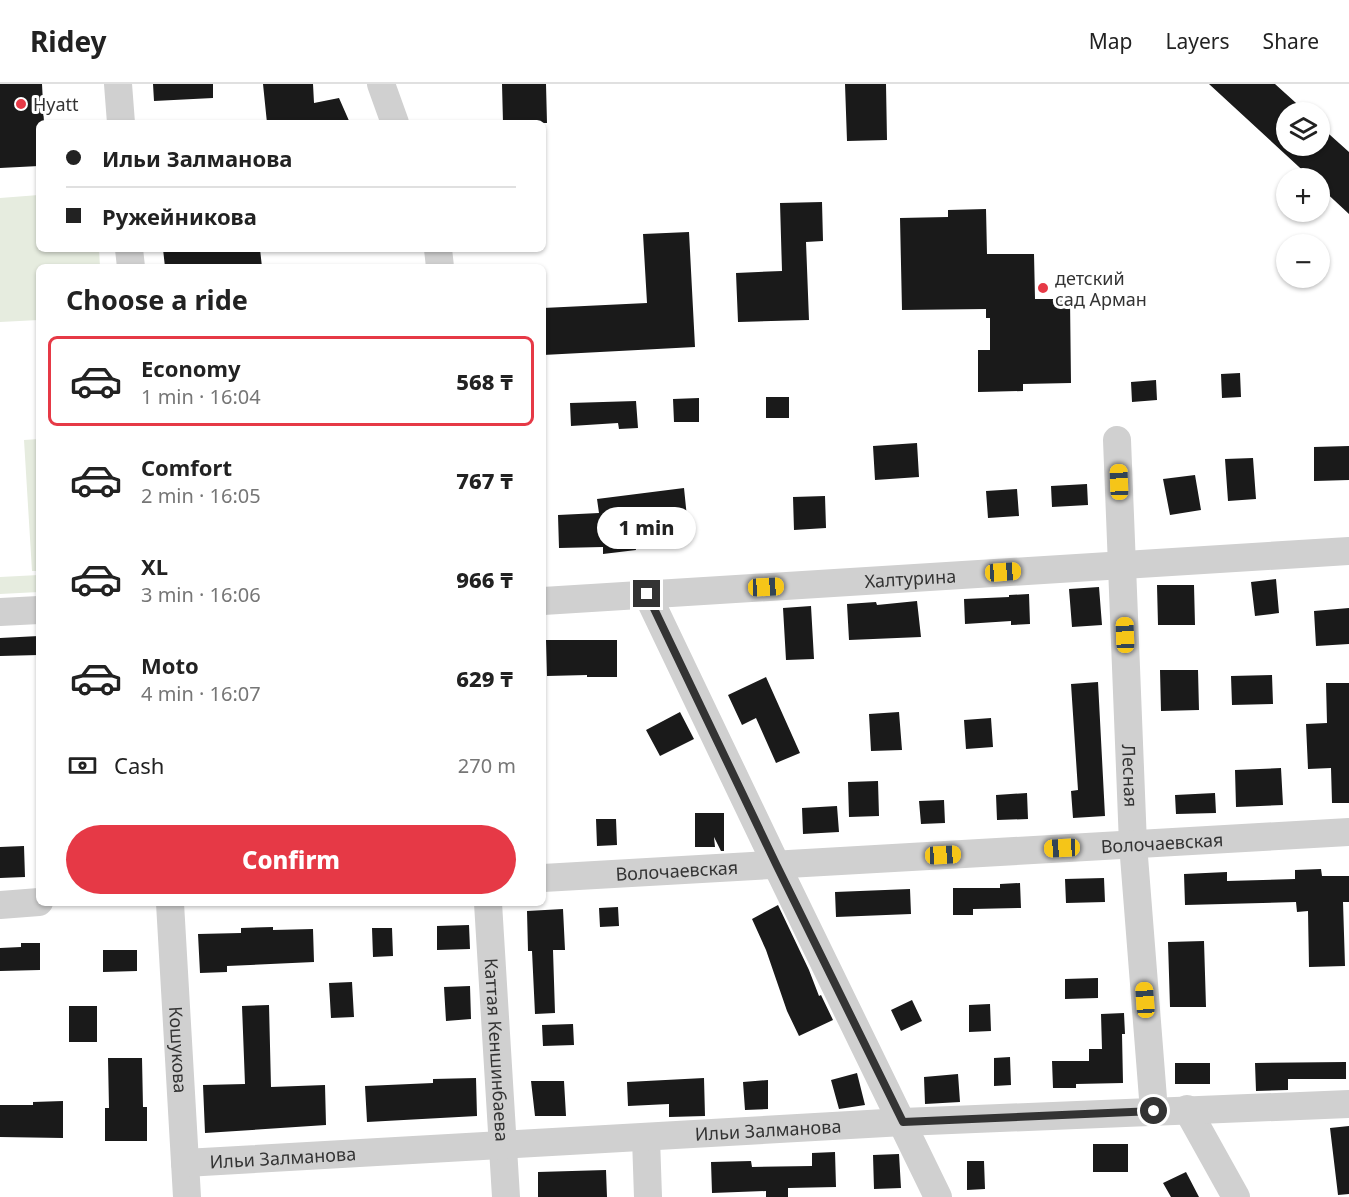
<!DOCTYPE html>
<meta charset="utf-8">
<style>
body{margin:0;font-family:"Noto Sans",sans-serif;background:#f6f6f6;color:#222;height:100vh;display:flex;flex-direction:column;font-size:22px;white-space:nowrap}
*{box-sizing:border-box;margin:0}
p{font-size:20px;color:#767676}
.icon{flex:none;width:33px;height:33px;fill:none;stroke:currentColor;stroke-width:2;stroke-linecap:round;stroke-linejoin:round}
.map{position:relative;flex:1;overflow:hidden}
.panel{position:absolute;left:36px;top:180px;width:510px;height:642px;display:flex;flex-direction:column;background:#fff;border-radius:9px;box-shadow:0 2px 4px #0004}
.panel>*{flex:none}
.banner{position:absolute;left:36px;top:36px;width:510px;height:132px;border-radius:9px;box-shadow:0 2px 4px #0004;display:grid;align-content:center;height:132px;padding:0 30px;background:#fff}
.buttons{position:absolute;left:1276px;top:18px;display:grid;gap:12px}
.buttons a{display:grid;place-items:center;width:54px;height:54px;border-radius:50%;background:#fff;box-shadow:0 2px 4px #0004;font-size:30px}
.end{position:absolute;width:27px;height:27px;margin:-14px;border:8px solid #333;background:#fff;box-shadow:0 0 0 3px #fff}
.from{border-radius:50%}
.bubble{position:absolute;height:42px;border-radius:21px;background:#fff;box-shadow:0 2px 4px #0004;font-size:20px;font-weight:800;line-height:42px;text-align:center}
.car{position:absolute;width:18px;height:36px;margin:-18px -9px;border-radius:8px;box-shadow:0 0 4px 2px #0007;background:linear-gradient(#f5c518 24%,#345 0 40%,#f5c518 0 76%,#345 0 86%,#f5c518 0)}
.banner b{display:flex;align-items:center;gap:21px;height:57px;font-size:22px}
.banner b+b{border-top:2px solid #e0e0e0}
.banner i{width:15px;height:15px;background:#222}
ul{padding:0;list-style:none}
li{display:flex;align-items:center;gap:18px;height:90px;margin:0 12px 9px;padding:0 18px;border:3px solid transparent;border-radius:9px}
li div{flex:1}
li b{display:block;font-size:22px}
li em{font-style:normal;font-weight:800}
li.current{border-color:#e63946}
li>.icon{width:54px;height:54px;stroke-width:1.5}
h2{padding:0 30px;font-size:27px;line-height:72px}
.pay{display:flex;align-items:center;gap:15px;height:66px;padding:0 30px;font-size:22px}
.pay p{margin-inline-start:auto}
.cta{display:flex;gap:12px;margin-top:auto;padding:12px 30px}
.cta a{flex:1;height:69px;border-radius:36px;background:#e63946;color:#fff;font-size:24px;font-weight:800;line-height:69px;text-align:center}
header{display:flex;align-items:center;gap:36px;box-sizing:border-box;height:84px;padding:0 30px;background:#fff;border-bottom:2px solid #e0e0e0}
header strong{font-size:28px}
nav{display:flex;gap:33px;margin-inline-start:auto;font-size:21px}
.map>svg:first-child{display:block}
.green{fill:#e6ecdf}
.building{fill:#1a1a1a}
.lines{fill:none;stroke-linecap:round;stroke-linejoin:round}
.minor{stroke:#d0d0d0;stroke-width:28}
.route{stroke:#333;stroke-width:8}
.poi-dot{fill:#e63946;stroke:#fff;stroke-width:2}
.labels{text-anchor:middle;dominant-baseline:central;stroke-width:6;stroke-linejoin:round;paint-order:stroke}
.poi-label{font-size:18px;fill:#333;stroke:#fff;text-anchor:start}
.street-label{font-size:18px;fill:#333;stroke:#fff}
</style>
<header>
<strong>Ridey</strong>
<nav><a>Map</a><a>Layers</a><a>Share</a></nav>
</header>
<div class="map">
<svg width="1349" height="1113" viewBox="0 0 1349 1113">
<rect width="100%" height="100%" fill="#fff"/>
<path class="green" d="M39 111V165H99L100 183H39V236L0 238V114Z
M39 355V487H32L24 356Z
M39 491V508L0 510V493Z"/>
<path class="building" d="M0 0H42L44 39H39V82L0 84Z
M153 0H213V14L154 17Z
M263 0H313L314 19 339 14 350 39H267Z
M502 0H546L547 39H503Z
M845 0H886L887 56 847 57Z
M1209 0H1275L1306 28H1287V62H1320V42L1349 68V130L1320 103V94H1311Z
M822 118 823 157 806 158 809 236 738 238 736 189 782 187 780 119Z
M986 125 987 170H1034L1035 215H1070L1071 299 1023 300V307L978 308V266H990V234H986V225L902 226 900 134 948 133V126Z
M689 148 695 263 543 271V224L647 219 643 150Z
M163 165H260L262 183H165Z
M1240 289 1241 313 1222 314 1221 290Z
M1156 296 1157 316 1132 318 1131 298Z
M766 313H789V334H766Z
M699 314V338H674L673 315Z
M636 317 638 344 619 345 618 339 571 342 570 319Z
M917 359 919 393 875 396 873 362Z
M1349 362V396L1314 397V363Z
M1253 374 1256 415 1228 417 1225 375Z
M1195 391 1201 426 1170 431 1163 395Z
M1087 400 1088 421 1052 423 1051 402Z
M684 404 689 453 635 458 636 466 603 470V463L559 464 558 431 599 429 597 415Z
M1017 405 1019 432 988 434 986 407Z
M825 412 826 444 794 446 793 413Z
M1276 495 1279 529 1255 532 1251 498Z
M1157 501H1194L1195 541H1158Z
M1099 503 1102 541 1072 543 1069 505Z
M1029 510 1030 540 1011 541V537L965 540 964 515 1009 513V511Z
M917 517 921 553 849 556 847 520 876 518 877 521Z
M811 522 814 575 786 576 783 524Z
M1349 524V560L1316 562 1314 527Z
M39 552V571L0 572V554Z
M546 556H617V593H587V591L547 592Z
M1160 586H1198L1199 626 1161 627Z
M1272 591 1273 620 1232 621 1231 592Z
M766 593 800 669 776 679 756 634 742 641 728 611Z
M1098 598 1105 732 1073 734 1071 707 1078 706 1071 600Z
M1326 599H1349V719H1332L1331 684 1308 685 1306 640 1327 639Z
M680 628 694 655 660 672 646 646Z
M899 628 902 666 871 667 869 630Z
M991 634 993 663 966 665 964 636Z
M1281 684 1283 721 1236 723 1235 686Z
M878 697 879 732 849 733 848 698Z
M1027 709 1028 735 997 736 996 711Z
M1215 709 1216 729 1176 730 1175 711Z
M944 716 945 739 921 740 919 717Z
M837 722 839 748 803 750 802 724Z
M695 729H724V767H721L714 753 715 763H695Z
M596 735H616L617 761 597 762Z
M24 762 25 793 0 794V763Z
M1321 785 1322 792H1349V818H1343L1345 882 1309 883 1308 827 1297 828 1296 818 1185 821 1184 790 1227 788V797L1295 795V786Z
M1104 794 1105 818 1066 819 1065 795Z
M1020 799 1021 824 973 825V831H953V804H1000V800Z
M910 805 911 830 836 833 835 808Z
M778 821 809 886 819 912 821 911 833 936 799 952 787 927 766 866 752 835Z
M618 823 619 842 600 843 599 824Z
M563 825 565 866H553L555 929 535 930 532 867H528L527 827Z
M469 841 470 865 437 866V842Z
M273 843V846L313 845 314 878 227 882V888L200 889 198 850 241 849V844Z
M372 844H392L393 872 373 873Z
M1204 857 1206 923H1170L1168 858Z
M21 859H40V886L0 887V864L21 863Z
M103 866H137V887L103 888Z
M1098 894V914L1065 915V895Z
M352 898 354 933 331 934 329 899Z
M470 902 471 935 446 937 444 903Z
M912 916 922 937 901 947 891 926Z
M990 920 991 947 969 948V921Z
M269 921 271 1003 325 1001 326 1041 205 1049 203 1001 245 1000 242 922Z
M69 922H97V958H69Z
M1124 929 1125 950H1122L1123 999 1076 1000V1004H1053L1052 977H1089V965H1102L1101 930Z
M573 940 574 961 543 962 542 941Z
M1010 973 1011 1001 994 1002V974Z
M108 974H142L143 1023H147V1057H105V1024H109Z
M1346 978V995H1288V1006L1256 1007 1255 979Z
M1175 979H1210V1000H1175Z
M857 989 865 1021 839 1025 831 996Z
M958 990 960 1018 925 1020 924 993Z
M476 994 477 1032 367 1038 365 1002 433 999V995Z
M704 994 705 1032 669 1033V1020L628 1022 627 998Z
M768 996V1025L745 1026 743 998Z
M531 997H564L566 1032H535Z
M63 1017V1054L0 1053V1021H33V1018Z
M1349 1042V1110L1338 1111 1330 1044Z
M1093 1060H1128V1088H1093Z
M835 1068 836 1103 788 1104V1113H766V1107L712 1109 711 1078 751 1077 752 1083 812 1082V1069Z
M899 1070 901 1104 874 1105 873 1071Z
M967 1077H984L985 1105 967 1106Z
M606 1086 607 1113H538V1088Z
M1186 1088 1199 1113H1171L1163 1099Z"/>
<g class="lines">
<g class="minor">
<path d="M118 0 121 39"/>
<path d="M381 0 395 39"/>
<path d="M129 165 131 183"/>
<path d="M438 165 440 183"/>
<path id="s1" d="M1117 356 1133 760 1154 1027"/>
<path d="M647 510 776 780 938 1113"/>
<path id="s2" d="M543 517 1349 467"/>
<path d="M0 528 39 526"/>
<path id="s3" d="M543 794 1349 748"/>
<path id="s4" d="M170 819 187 1113"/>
<path id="s5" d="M488 819 506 1113"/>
<path d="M0 821 39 818"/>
<path d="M1187 1025 1236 1113"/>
<path d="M646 1054 648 1113"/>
<path id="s6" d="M185 1079 903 1038 1349 1020"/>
</g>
</g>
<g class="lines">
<path class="route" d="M647 510 776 780 903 1038 1154 1027"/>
</g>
<g class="poi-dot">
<circle cx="21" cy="20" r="6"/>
<circle cx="1043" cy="204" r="6"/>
</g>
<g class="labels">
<g class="poi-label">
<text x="33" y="20">Hyatt</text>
<text x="1055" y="194">детский<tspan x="1055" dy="21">сад Арман</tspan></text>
</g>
<g class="street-label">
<text stroke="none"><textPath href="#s2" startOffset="368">Халтурина</textPath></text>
<text stroke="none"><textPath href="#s1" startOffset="336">Лесная</textPath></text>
<text stroke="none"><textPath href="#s3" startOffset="620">Волочаевская</textPath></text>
<text stroke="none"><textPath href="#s3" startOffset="134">Волочаевская</textPath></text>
<text stroke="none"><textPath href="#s4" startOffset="147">Кошукова</textPath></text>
<text stroke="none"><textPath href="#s5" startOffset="147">Каттая Кеншинбаева</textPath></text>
<text stroke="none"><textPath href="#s6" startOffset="584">Ильи Залманова</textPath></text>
<text stroke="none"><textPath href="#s6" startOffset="98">Ильи Залманова</textPath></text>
</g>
</g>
</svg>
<div class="buttons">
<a><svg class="icon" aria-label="layers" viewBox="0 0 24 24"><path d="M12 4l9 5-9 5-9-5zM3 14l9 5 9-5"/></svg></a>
<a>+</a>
<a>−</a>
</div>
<i class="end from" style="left:1154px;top:1027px"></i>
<i class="end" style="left:647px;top:510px"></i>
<div class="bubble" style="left:597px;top:423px;width:99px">1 min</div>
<i class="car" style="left:1119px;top:398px;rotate:358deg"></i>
<i class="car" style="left:1003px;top:488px;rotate:86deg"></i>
<i class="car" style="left:766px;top:503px;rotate:87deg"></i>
<i class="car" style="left:1125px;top:551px;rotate:358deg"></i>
<i class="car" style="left:1062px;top:764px;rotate:267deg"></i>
<i class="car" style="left:943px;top:771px;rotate:87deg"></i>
<i class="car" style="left:1145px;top:916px;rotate:356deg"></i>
<div class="banner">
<b><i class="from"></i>Ильи Залманова</b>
<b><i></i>Ружейникова</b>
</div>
<section class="panel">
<h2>Choose a ride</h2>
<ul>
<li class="current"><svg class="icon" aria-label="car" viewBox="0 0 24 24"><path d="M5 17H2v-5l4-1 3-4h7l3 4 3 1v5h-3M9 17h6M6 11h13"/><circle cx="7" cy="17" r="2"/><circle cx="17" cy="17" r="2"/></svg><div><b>Economy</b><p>1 min · 16:04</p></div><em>568 ₸</em></li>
<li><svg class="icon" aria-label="car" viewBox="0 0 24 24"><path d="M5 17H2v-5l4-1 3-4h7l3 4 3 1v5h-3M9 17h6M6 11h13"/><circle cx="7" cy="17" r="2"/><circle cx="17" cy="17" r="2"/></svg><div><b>Comfort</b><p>2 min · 16:05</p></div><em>767 ₸</em></li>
<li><svg class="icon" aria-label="car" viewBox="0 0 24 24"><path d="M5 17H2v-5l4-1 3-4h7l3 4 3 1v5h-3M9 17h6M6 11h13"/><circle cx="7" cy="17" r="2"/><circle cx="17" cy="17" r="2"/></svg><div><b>XL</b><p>3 min · 16:06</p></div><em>966 ₸</em></li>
<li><svg class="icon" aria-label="car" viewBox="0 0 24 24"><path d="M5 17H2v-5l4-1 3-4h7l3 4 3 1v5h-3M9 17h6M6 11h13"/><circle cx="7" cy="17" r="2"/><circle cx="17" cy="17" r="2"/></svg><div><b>Moto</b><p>4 min · 16:07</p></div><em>629 ₸</em></li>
</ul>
<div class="pay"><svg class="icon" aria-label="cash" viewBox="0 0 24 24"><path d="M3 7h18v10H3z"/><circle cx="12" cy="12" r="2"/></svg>Cash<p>270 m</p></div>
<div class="cta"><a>Confirm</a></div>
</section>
</div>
